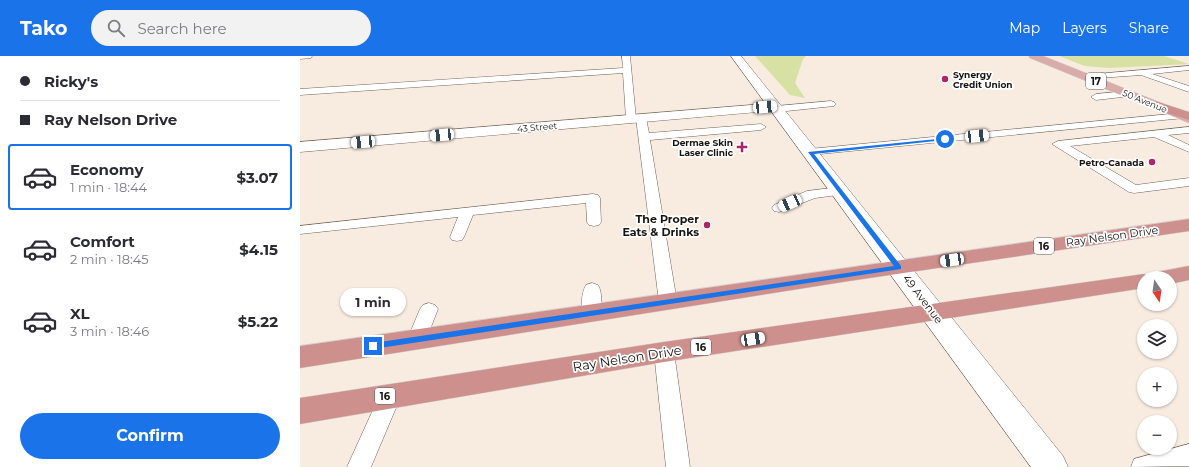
<!DOCTYPE html>
<meta charset="utf-8">
<style>
body{margin:0;font-family:Montserrat,sans-serif;background:#f2f2f3;color:#2b2b33;height:100vh;display:flex;flex-direction:column;font-size:15px;white-space:nowrap}
*{box-sizing:border-box;margin:0}
p{font-size:13px;color:#7c7c81}
.icon{flex:none;width:22px;height:22px;fill:none;stroke:currentColor;stroke-width:2;stroke-linecap:round;stroke-linejoin:round}
.map{position:relative;flex:1;overflow:hidden}
.drawer{display:flex;flex-direction:column;background:#fff;width:300px}
.drawer>*{flex:none}
.guide{display:grid;align-content:center;height:88px;padding:0 20px;background:#fff}
.needle{width:26px;rotate:167deg}
.fabs{position:absolute;left:837px;top:215px;display:grid;gap:8px}
.fabs a{display:grid;place-items:center;width:40px;height:40px;border-radius:50%;background:#fff;box-shadow:0 1px 3px #0004;font-size:20px}
.end{position:absolute;width:18px;height:18px;margin:-9px;border:5px solid #1a73e8;background:#fff;box-shadow:0 0 0 2px #fff}
.from{border-radius:50%}
.bubble{position:absolute;height:28px;border-radius:14px;background:#fff;box-shadow:0 1px 3px #0004;font-size:13px;font-weight:700;line-height:28px;text-align:center}
.car{position:absolute;width:12px;height:24px;margin:-12px -6px;border-radius:5px;box-shadow:0 0 3px 1px #0007;background:linear-gradient(#fff 24%,#345 0 40%,#fff 0 76%,#345 0 86%,#fff 0)}
.guide b{display:flex;align-items:center;gap:14px;height:38px;font-size:15px}
.guide b+b{border-top:1px solid #e1e1e2}
.guide i{width:10px;height:10px;background:#2b2b33}
ul{padding:0;list-style:none}
li{display:flex;align-items:center;gap:12px;height:66px;margin:0 8px 6px;padding:0 12px;border:2px solid transparent;border-radius:4px}
li div{flex:1}
li b{display:block;font-size:15px}
li em{font-style:normal;font-weight:700}
li.active{border-color:#1a73e8}
li>.icon{width:36px;height:36px;stroke-width:1.5}
.primary-button{display:flex;gap:8px;margin-top:auto;padding:8px 20px}
.primary-button a{flex:1;height:46px;border-radius:24px;background:#1a73e8;color:#fff;font-size:16px;font-weight:700;line-height:46px;text-align:center}
header{display:flex;align-items:center;gap:24px;box-sizing:border-box;height:56px;padding:0 20px;background:#1a73e8;color:#fff}
header strong{font-size:19px}
nav{display:flex;gap:22px;margin-inline-start:auto;font-size:14px}
.search{width:280px;height:36px;background:#f2f2f3;display:flex;align-items:center;gap:10px;box-sizing:border-box;padding:0 14px;border-radius:22px;color:#7c7c81;font-size:15px}
main{display:flex;flex:1;min-height:0}
.map>svg:first-child{display:block}
.green{fill:#d6e1a3}
.lines{fill:none;stroke-linecap:round;stroke-linejoin:round}
.service-casing{stroke:#6e6359;stroke-width:1}
.minor-casing{stroke:#6e6359;stroke-width:1}
.tertiary-casing{stroke:#6e6359;stroke-width:1}
.primary-casing{stroke:#d1d0cf;stroke-width:1}
.trunk-casing{stroke:#d1d0cf;stroke-width:1}
.service{fill:#fff;fill-rule:evenodd}
.minor{fill:#fff;fill-rule:evenodd}
.tertiary{fill:#fff;fill-rule:evenodd}
.primary{fill:#daaca9;fill-rule:evenodd}
.trunk{fill:#ce908c;fill-rule:evenodd}
.route{fill:#1a73e8}
.poi-dot{fill:#ad2569;stroke:#fff;stroke-width:1.5}
.labels{text-anchor:middle;dominant-baseline:central;stroke-width:3.5;stroke-linejoin:round;paint-order:stroke}
.far-poi-label{font-size:9px;font-weight:bold;fill:#181410;stroke:#fff;text-anchor:end}
.far-street-label{font-size:9px;fill:#181410;stroke:#fff}
.shield{fill:#fff;stroke:#5d5a58;stroke-width:1}
.shield-label{font-size:10px;font-weight:bold;fill:#181410}
.poi-label{font-size:11px;font-weight:bold;fill:#181410;stroke:#fff;text-anchor:end}
.street-label{font-size:11px;fill:#181410;stroke:#fff}
.near-street-label{font-size:13px;fill:#181410;stroke:#fff}
</style>
<header>
<strong>Tako</strong>
<div class="search"><svg class="icon" aria-label="search" viewBox="0 0 24 24"><circle cx="10" cy="10" r="6"/><path d="M15 15l6 6"/></svg>Search here</div>
<nav><a>Map</a><a>Layers</a><a>Share</a></nav>
</header>
<main>
<section class="drawer">
<div class="guide">
<b><i class="from"></i>Ricky's</b>
<b><i></i>Ray Nelson Drive</b>
</div>
<ul>
<li class="active"><svg class="icon" aria-label="car" viewBox="0 0 24 24"><path d="M5 17H2v-5l4-1 3-4h7l3 4 3 1v5h-3M9 17h6M6 11h13"/><circle cx="7" cy="17" r="2"/><circle cx="17" cy="17" r="2"/></svg><div><b>Economy</b><p>1 min · 18:44</p></div><em>$3.07</em></li>
<li><svg class="icon" aria-label="car" viewBox="0 0 24 24"><path d="M5 17H2v-5l4-1 3-4h7l3 4 3 1v5h-3M9 17h6M6 11h13"/><circle cx="7" cy="17" r="2"/><circle cx="17" cy="17" r="2"/></svg><div><b>Comfort</b><p>2 min · 18:45</p></div><em>$4.15</em></li>
<li><svg class="icon" aria-label="car" viewBox="0 0 24 24"><path d="M5 17H2v-5l4-1 3-4h7l3 4 3 1v5h-3M9 17h6M6 11h13"/><circle cx="7" cy="17" r="2"/><circle cx="17" cy="17" r="2"/></svg><div><b>XL</b><p>3 min · 18:46</p></div><em>$5.22</em></li>
</ul>
<div class="primary-button"><a>Confirm</a></div>
</section>
<div class="map">
<svg width="889" height="411" viewBox="0 0 889 411">
<rect width="100%" height="100%" fill="#f8ebdf"/>
<path class="green" d="M455 0H506L503 3 495 27 505 42 490 39Z
M759 0H864L889 8 809 12 785 10Z"/>
<g class="lines">
<defs>
<path id="service" d="M322 0H330L336 63 331 66 326 63 323 17 0 39V33L323 12Z
M889 10V14L852 18 889 30V36L841 19 785 23 781 21 785 19Z
M828 35 832 38 831 40 796 44 791 41 796 38Z
M531 45 534 46 536 48 534 50 477 56 472 53 477 50Z
M881 57 884 58 886 60 884 62 510 99 506 98 504 96 506 94 510 93Z
M341 59 346 62 349 77 461 68 466 71 461 74 350 84 377 246 374 250 368 252 362 250 359 246 336 62Z
M889 71V77L868 79 889 89V96L854 81 770 90 836 129 889 122V130L834 137 829 136 752 88 758 85Z
M540 131 545 132 547 135 545 138 515 142 479 156 474 155 472 152 474 149 507 135Z
M293 138 298 139 300 142 301 166 299 169 294 170 289 169 287 166 286 147 173 159 164 181 162 184 157 185 152 184 150 181 158 161 0 178V170Z
M292 227 298 229C303 237 302 255 297 263L291 264 285 263C280 255 281 237 286 229Z
M129 247 135 249 138 253 124 289 117 291 110 289 107 284 120 253 123 249Z
M364 288 371 291 374 296 390 411H366L354 296 357 291Z
M90 331 98 334 101 340 71 411H47L82 334Z
M889 388V410L831 411 834 403Z"/>
<path id="minor" d="M0 0H12L11 2 0 3Z
M475 47 480 48 482 51 480 54 0 96V86Z"/>
<path id="tertiary" d="M431 0H441L763 400 768 411H731Z"/>
<path id="primary" d="M729 0H743L889 58V67L730 2Z"/>
<path id="trunk" d="M858 46 889 56V64L853 53 851 50 853 47Z
M889 163V175L549 225 0 312V290Z
M889 210V224L870 228V222H844V232L364 306 0 368V342L364 286 844 218 850 219 852 217Z"/>
</defs>
<use href="#service" class="service-casing"/>
<use href="#minor" class="minor-casing"/>
<use href="#tertiary" class="tertiary-casing"/>
<use href="#primary" class="primary-casing"/>
<use href="#trunk" class="trunk-casing"/>
<use href="#service" class="service"/>
<use href="#minor" class="minor"/>
<use href="#tertiary" class="tertiary"/>
<use href="#primary" class="primary"/>
<use href="#trunk" class="trunk"/>
</g>
<path class="route" d="M647 82 645 84 514 98 601 210V213L73 293 69 290 73 287 594 210 508 96Z"/>
<g class="poi-dot">
<circle cx="645" cy="23" r="4"/>
<path d="M440 85h4v4h4v4h-4v4h-4v-4h-4v-4h4z"/>
<circle cx="852" cy="106" r="4"/>
<circle cx="407" cy="169" r="4"/>
</g>
<g class="labels">
<g class="far-poi-label">
<text x="653" y="18" text-anchor="start">Synergy<tspan x="653" dy="10">Credit Union</tspan></text>
<text x="433" y="86">Dermae Skin<tspan x="433" dy="10">Laser Clinic</tspan></text>
<text x="844" y="106">Petro-Canada</text>
</g>
<g class="far-street-label">
<text transform="translate(845 45) rotate(22)">50 Avenue</text>
<text transform="translate(237 71) rotate(-5)">43 Street</text>
</g>
<g class="shield">
<rect x="786" y="17" width="20" height="16" rx="3"/>
<rect x="734" y="182" width="20" height="16" rx="3"/>
<rect x="391" y="283" width="20" height="16" rx="3"/>
<rect x="75" y="332" width="20" height="16" rx="3"/>
</g>
<g class="shield-label">
<text x="796" y="25">17</text>
<text x="744" y="190">16</text>
<text x="401" y="291">16</text>
<text x="85" y="340">16</text>
</g>
<g class="poi-label">
<text x="399" y="163">The Proper<tspan x="399" dy="13">Eats &amp; Drinks</tspan></text>
</g>
<g class="street-label">
<text transform="translate(812 180) rotate(-8)">Ray Nelson Drive</text>
<text transform="translate(623 243) rotate(53)">49 Avenue</text>
</g>
<g class="near-street-label">
<text transform="translate(327 302) rotate(-9)">Ray Nelson Drive</text>
</g>
</g>
</svg>
<div class="fabs">
<a><svg class="needle" viewBox="-14 -14 28 28"><path d="M0-13l5 13h-10z" fill="#e53935"/><path d="M0 13l5-13h-10z" fill="#7c7c81"/></svg></a>
<a><svg class="icon" aria-label="layers" viewBox="0 0 24 24"><path d="M12 4l9 5-9 5-9-5zM3 14l9 5 9-5"/></svg></a>
<a>+</a>
<a>−</a>
</div>
<i class="end from" style="left:645px;top:83px"></i>
<i class="end" style="left:73px;top:290px"></i>
<div class="bubble" style="left:40px;top:232px;width:66px">1 min</div>
<i class="car" style="left:465px;top:51px;rotate:85deg"></i>
<i class="car" style="left:142px;top:79px;rotate:265deg"></i>
<i class="car" style="left:677px;top:80px;rotate:84deg"></i>
<i class="car" style="left:63px;top:86px;rotate:265deg"></i>
<i class="car" style="left:490px;top:147px;rotate:246deg"></i>
<i class="car" style="left:652px;top:204px;rotate:262deg"></i>
<i class="car" style="left:453px;top:283px;rotate:81deg"></i>
</div>
</main>
